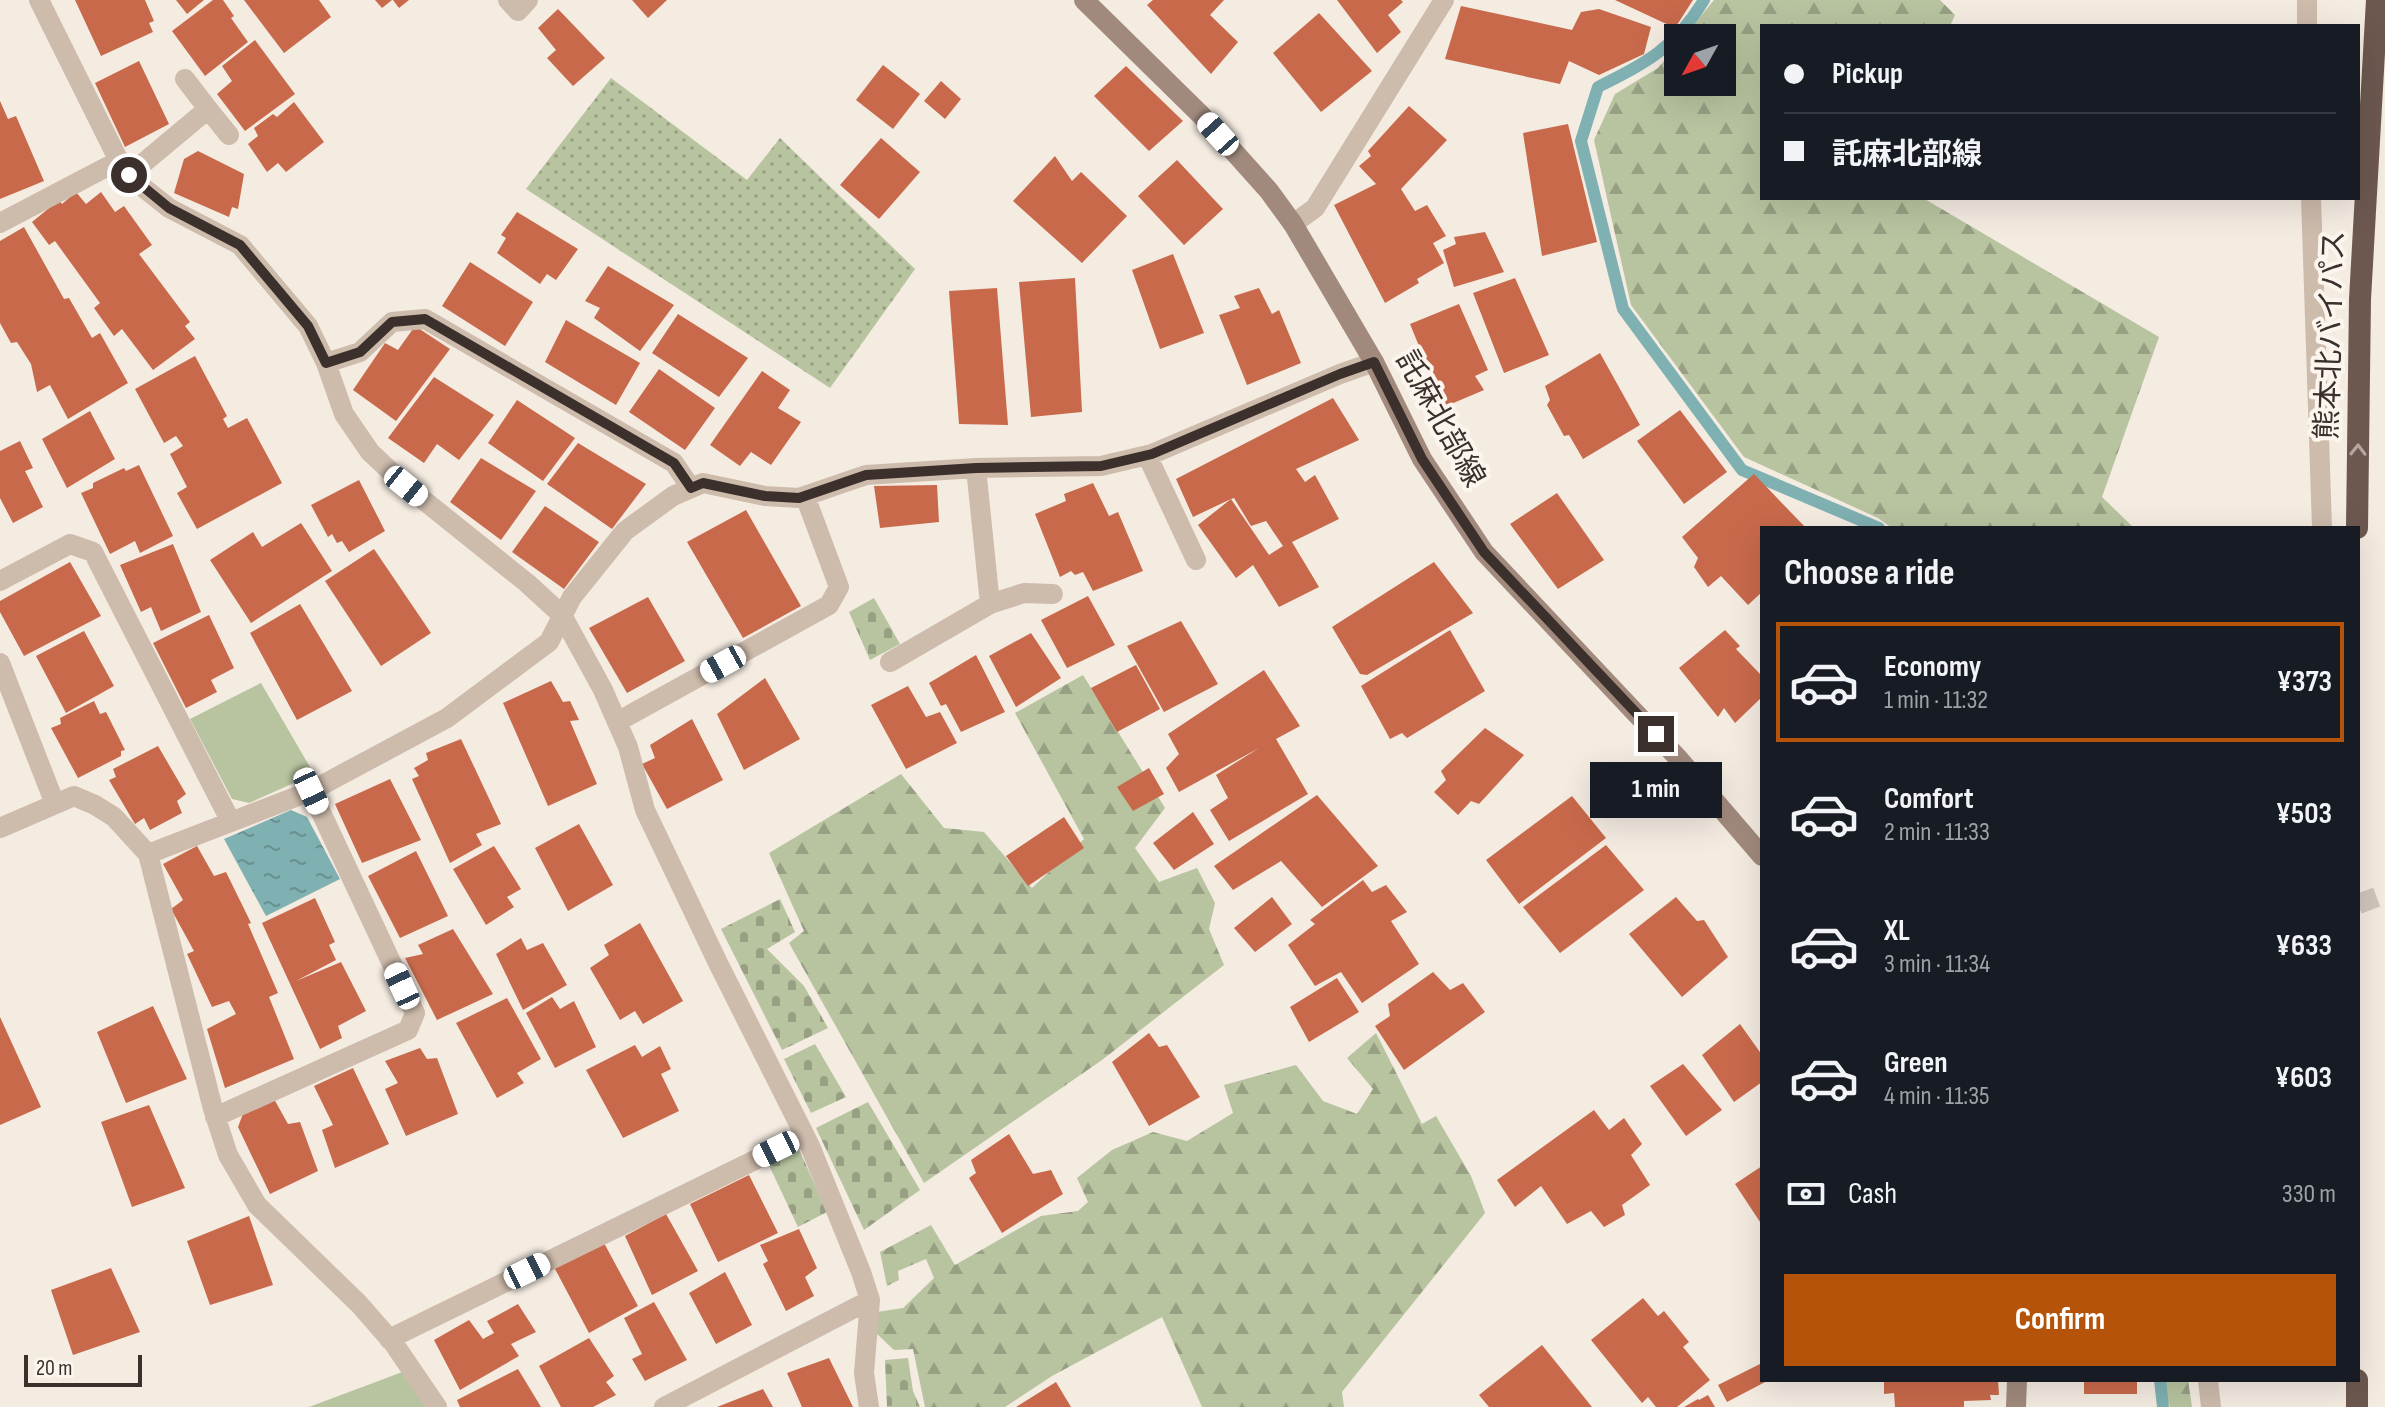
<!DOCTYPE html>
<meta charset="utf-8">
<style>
body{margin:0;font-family:"Sofia Sans Condensed","Noto Sans JP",sans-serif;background:#20242c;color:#f1f3f6;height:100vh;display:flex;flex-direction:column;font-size:30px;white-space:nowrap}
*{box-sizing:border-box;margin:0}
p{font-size:26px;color:#9ea1a6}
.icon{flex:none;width:44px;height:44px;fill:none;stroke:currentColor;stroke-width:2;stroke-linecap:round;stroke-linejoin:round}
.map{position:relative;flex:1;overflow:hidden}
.sheet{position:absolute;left:1760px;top:526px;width:600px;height:856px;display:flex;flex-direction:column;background:#171b24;border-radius:0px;box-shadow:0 8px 32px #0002}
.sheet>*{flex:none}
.guide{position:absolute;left:1760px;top:24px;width:600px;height:176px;border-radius:0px;box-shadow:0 8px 32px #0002;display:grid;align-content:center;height:176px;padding:0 24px;background:#171b24}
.needle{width:52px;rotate:230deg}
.tools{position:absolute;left:1664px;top:24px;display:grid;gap:16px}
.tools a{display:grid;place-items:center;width:72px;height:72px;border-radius:0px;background:#171b24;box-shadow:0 8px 32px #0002;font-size:40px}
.scale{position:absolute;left:24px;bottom:20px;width:118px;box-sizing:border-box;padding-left:8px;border:4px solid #3b302b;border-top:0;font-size:22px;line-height:28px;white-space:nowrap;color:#3b302b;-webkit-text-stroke:6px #fbf5ee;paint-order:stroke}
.end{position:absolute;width:36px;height:36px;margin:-18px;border:10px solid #3b302b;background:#fff;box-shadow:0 0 0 4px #fff}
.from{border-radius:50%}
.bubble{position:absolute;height:56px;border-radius:0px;background:#171b24;box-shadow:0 8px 32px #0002;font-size:26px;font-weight:700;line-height:56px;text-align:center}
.car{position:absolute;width:24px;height:48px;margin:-24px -12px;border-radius:10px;box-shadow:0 0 6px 2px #0007;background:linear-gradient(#fff 24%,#345 0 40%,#fff 0 76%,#345 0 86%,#fff 0)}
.guide b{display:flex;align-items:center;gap:28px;height:76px;font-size:30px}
.guide b+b{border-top:2px solid #363941}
.guide i{width:20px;height:20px;background:#f1f3f6}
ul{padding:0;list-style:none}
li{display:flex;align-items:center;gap:24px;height:120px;margin:0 16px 12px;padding:0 8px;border:4px solid transparent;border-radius:0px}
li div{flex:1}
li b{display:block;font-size:30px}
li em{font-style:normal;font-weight:700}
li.current{border-color:#b45309}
li>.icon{width:72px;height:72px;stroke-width:1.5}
h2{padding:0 24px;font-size:36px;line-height:96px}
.pay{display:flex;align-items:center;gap:20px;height:88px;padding:0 24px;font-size:30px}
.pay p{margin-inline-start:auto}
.action{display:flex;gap:16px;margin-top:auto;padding:16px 24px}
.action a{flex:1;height:92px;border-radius:0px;background:#b45309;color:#fff;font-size:32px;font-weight:700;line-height:92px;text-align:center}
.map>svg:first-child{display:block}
.grass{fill:url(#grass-dots)}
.forest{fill:url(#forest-firs)}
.cemetery{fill:url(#cemetery-stones)}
.park{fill:#b8c4a0}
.water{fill:url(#water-ripples)}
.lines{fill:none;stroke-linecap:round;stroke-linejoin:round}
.stream{stroke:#7fb0b2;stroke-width:12}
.building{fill:#c8694b;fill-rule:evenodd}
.minor-tunnel{stroke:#cfc6bd;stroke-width:20;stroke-dasharray:20 10;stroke-linecap:butt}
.minor{stroke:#cdbbac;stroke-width:20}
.secondary{stroke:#a18a7d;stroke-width:20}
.trunk{stroke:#6c584f;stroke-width:22}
.oneway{stroke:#b4a69e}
.route{stroke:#3b302b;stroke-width:10}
.labels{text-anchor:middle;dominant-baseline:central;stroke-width:8;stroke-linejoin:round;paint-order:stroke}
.street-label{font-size:30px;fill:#3b302b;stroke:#fbf5ee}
</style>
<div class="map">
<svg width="2385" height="1407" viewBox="0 0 2385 1407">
<defs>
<pattern id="grass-dots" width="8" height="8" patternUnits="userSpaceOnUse" patternTransform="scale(2)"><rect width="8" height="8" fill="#b8c4a0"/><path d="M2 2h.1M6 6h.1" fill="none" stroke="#97a083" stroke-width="1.8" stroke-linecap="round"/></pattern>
<pattern id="forest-firs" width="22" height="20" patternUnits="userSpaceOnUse" patternTransform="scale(2)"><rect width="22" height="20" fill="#b8c4a0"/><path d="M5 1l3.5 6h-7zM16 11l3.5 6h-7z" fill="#97a083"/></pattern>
<pattern id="cemetery-stones" width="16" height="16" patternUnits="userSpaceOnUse" patternTransform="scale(2)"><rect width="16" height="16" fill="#b8c4a0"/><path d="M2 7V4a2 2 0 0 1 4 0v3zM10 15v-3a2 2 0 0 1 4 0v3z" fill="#97a083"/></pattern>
<pattern id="water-ripples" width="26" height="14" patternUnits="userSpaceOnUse" patternTransform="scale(2)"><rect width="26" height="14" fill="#7fb0b2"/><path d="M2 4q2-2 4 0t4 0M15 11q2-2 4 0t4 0" fill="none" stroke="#699091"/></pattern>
</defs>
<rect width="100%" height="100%" fill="#f4ebe1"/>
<path class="grass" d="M611 78 747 180 780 138 915 269 830 388 526 189Z"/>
<path class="forest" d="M1714 0H1940L1955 15 1950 26H1762V198H1923L2159 337 2102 497 2134 528H1892L1878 518 1744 457 1631 305 1594 140 1615 94 1658 68 1678 44V82H1722V38H1683Z
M1083 675 1165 808 1135 848 1159 882 1197 868 1215 903 1209 929 1224 965 1102 1060 924 1183 789 943 804 931 769 853 901 774 944 828 984 832 1032 888 1084 839 1015 713Z
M1376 1033 1422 1124 1436 1116 1471 1176 1485 1213 1342 1392 1344 1407H1202L1162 1317 1052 1376 1005 1407H925L913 1349 894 1350 876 1333 877 1312 903 1308 934 1278 926 1259 898 1271 899 1280 887 1286 880 1252 931 1225 955 1265 1041 1216 1078 1211 1088 1202 1077 1178 1112 1150 1153 1132 1187 1141 1233 1113 1224 1085 1296 1065 1323 1101 1357 1114 1373 1089 1347 1058Z
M2161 1380H2188L2192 1407H2170Z"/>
<path class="cemetery" d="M874 598 900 644 870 660 849 612Z
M780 899 795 932 767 949 804 986 828 1028 782 1050 721 929Z
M815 1044 846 1097 811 1113 784 1059Z
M868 1102 920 1190 864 1230 816 1128Z
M798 1147 827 1212 798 1227 767 1161Z
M908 1358 913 1391 920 1407H887L885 1360Z"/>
<path class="park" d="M261 683 314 774 249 803 232 799 190 719Z
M405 1371 429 1407H309Z"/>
<path class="water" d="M291 810 307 817 340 879 266 916 224 839Z"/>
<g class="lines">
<path class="stream" d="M1704 0C1675 48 1646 63 1598 87L1581 141 1623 309 1742 470 1879 528
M2160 1380 2163 1407"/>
</g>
<path class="building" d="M75 0H145L154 21 149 23 153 32 101 56Z
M176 0H204L187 14Z
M213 0H223L234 16 231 18 248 42 205 76 172 31Z
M244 0H319L331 17 284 53Z
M375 0H392L382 8Z
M393 0H409L399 8Z
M632 0H667L648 18Z
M1153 0H1224L1210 15 1238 42 1211 74 1147 5Z
M1337 0H1401L1403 2 1388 15 1401 32 1377 53Z
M1615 0H1693L1675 28Z
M1461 6 1572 30 1581 12 1599 9 1651 27 1644 54 1599 75 1569 61 1560 84 1445 59Z
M558 9 605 58 573 86 547 58 556 50 538 28Z
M1319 13 1372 71 1321 112 1273 53Z
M255 40 295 94 245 131 217 94 232 81 222 66Z
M139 61 169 124 125 147 95 83Z
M883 65 920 94 893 129 856 100Z
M1126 66 1183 121 1149 151 1094 96Z
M941 81 961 99 945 119 924 101Z
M0 101 8 119 16 116 44 181 0 199Z
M294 102 324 142 286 172 278 163 267 172 248 144 258 136 254 128 273 114 277 117Z
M1409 106 1447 140 1401 189 1415 211 1427 205 1446 236 1433 243 1444 263 1417 279 1419 283 1385 303 1334 205 1376 184 1359 166 1371 156 1368 151Z
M1568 124 1597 242 1542 256 1523 133Z
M881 138 920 172 879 219 840 185Z
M198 151 244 174 238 209 232 207 229 217 174 193 184 159Z
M1055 156 1072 181 1081 172 1127 216 1082 263 1013 201Z
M1177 160 1223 209 1184 245 1138 196Z
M76 192 86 204 101 192 115 212 124 206 152 245 139 254 190 322 185 326 195 339 153 370 122 329 114 336 94 308 100 303 55 241 49 245 32 222 59 200 62 204Z
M517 212 578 249 556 280 547 274 540 284 497 253 506 238 501 235Z
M24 227 64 299 69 298 92 338 100 333 128 383 68 419 50 385 37 392 31 364 17 342 11 343 0 323V241Z
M1485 232 1504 272 1454 287 1443 250 1456 244 1454 237Z
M1173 254 1204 333 1160 349 1132 270Z
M470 262 533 302 505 346 442 306Z
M608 266 674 305 640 351 594 318 600 308 585 301Z
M1075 278 1082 412 1031 417 1019 282Z
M1515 278 1549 355 1504 373 1473 293Z
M997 288 1008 425 959 424 949 291Z
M1259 288 1272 314 1279 310 1301 363 1247 385 1219 315 1240 308 1234 296Z
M1459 304 1488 370 1475 376 1484 390 1444 407 1410 324Z
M678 314 748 358 719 397 652 353Z
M566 320 640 363 616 405 545 362Z
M415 326 450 349 396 421 353 390 385 343 398 350Z
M1600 353 1640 425 1583 459 1569 435 1564 436 1547 405 1550 400 1545 386Z
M195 356 227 416 223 419 228 428 247 418 282 483 197 529 177 493 187 487 170 454 183 446 176 436 164 443 135 389Z
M659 369 715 408 685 450 629 412Z
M762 371 790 390 778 408 801 422 771 465 751 452 740 466 710 445Z
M434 377 494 415 459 460 437 444 424 463 388 438Z
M1333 398 1359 440 1296 469 1305 482 1315 475 1339 519 1292 542 1319 587 1279 607 1253 565 1236 578 1198 525 1231 499 1193 517 1176 479ZM1234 498 1251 526 1266 521 1283 546 1269 555 1231 499Z
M517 400 575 438 543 481 488 443Z
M1680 410 1727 472 1684 504 1637 441Z
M90 411 115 459 67 488 42 439Z
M20 441 33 468 25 471 43 507 13 523 0 498V451Z
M578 443 646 484 612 529 547 484Z
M481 458 536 491 501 540 450 502Z
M139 465 173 536 140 553 135 541 110 554 81 493 93 488V483L124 468 126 471Z
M1754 474 1806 528H1762V592L1748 605 1721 576 1708 587 1694 567 1698 558 1682 537Z
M359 480 385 531 349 552 342 541 337 543 332 534 328 537 311 505Z
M1093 483 1109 516 1118 512 1143 571 1093 591 1083 572 1075 575 1071 571 1060 577 1035 514 1066 501 1064 494Z
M937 485 939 522 880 528 874 486Z
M1557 493 1604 560 1558 589 1510 524Z
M545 506 599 542 564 589 512 552Z
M746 510 801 606 743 638 687 542Z
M301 523 332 571 251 623 210 560 253 532 262 547Z
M173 544 201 612 161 631 151 607 141 612 120 565Z
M374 549 431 633 381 666 325 581Z
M70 562 101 616 24 656 0 612V601Z
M1434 562 1473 613 1367 675 1360 674 1332 627Z
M1088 596 1115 645 1067 668 1041 620Z
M648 597 685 661 627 693 589 628Z
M300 604 352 691 297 720 250 633Z
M209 615 234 668 211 680 217 692 186 708 153 643Z
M1181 621 1218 684 1164 712 1127 646Z
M1450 630 1485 691 1407 738 1402 733 1390 739 1361 686Z
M1725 630 1740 646 1736 649 1762 676V697L1735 723 1724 708 1718 717 1679 668Z
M84 631 114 686 66 713 36 656Z
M1031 633 1061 678 1016 707 989 656Z
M976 655 1005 712 961 732 946 704 941 706 929 683Z
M1136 665 1160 709 1117 732 1091 688Z
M1264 670 1300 726 1276 739 1308 794 1229 841 1210 810 1228 798 1216 775 1259 748 1179 792 1166 768 1179 754 1168 734Z
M765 678 800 739 744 770 717 714Z
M551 681 563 702 570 701 579 720 570 721 597 784 548 806 503 703Z
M908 686 926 717 940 712 957 743 906 769 871 705Z
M94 701 100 714 106 712 125 750 121 751V756L78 778 51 728 61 724 60 718Z
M692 719 723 780 667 809 642 764 655 758 650 745Z
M1485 728 1524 755 1479 804 1471 801 1458 815 1434 792 1446 780 1441 771Z
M461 739 501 824 476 834 482 845 450 863 412 779 419 776 414 768 428 760 426 753Z
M158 746 186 794 177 801 182 813 150 830 144 818 135 824 109 780 116 777 113 769Z
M1149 768 1164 794 1133 811 1117 787Z
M390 779 421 840 362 863 335 804Z
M1317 795 1378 866 1322 907 1281 861 1233 890 1214 866Z
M1572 796 1606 838 1519 904 1486 860Z
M1193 812 1214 844 1174 870 1153 843Z
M1064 817 1084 848 1028 886 1006 856Z
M579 824 613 885 568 911 535 848Z
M1606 845 1644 890 1560 953 1523 907Z
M197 846 214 876 226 872 251 923 248 924 278 993 269 997 294 1059 225 1088 207 1029 236 1014 229 1001 212 1007 187 954 194 951 171 909 183 900 163 864Z
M494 846 521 889 507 897 514 907 486 925 453 869Z
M416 851 448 916 400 938 368 876Z
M1363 880 1372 892 1386 885 1407 912 1391 921 1419 964 1362 1003 1341 972 1315 986 1288 945 1315 924 1310 920Z
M1272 897 1292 924 1255 952 1234 928Z
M1676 897 1697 921 1704 920 1728 957 1682 997 1629 934Z
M315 898 335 942 329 945 336 960 296 981 341 962 366 1011 338 1026 342 1038 320 1049 262 923Z
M640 923 683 1001 643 1024 635 1011 620 1020 590 968 609 955 604 945Z
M453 929 493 994 437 1020 405 958 423 954 418 945Z
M521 938 527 950 543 943 567 985 523 1010 496 954Z
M1433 972 1450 990 1463 983 1485 1012 1404 1070 1375 1026 1390 1016 1388 1004Z
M1337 978 1359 1012 1309 1042 1290 1007Z
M552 997 560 1009 574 1001 596 1047 555 1068 526 1013Z
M507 998 541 1059 517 1073 524 1083 497 1098 456 1023Z
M153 1006 187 1079 126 1103 97 1032Z
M0 1017 41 1107 0 1125Z
M1740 1024 1762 1055V1082L1734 1102 1702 1055Z
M1149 1033 1159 1047 1167 1045 1200 1097 1149 1126 1112 1062Z
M635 1045 642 1057 660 1046 671 1069 661 1074 679 1111 623 1138 586 1070Z
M420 1048 427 1059 437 1058 458 1114 406 1136 385 1089 398 1083 385 1061Z
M1683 1064 1722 1110 1686 1136 1650 1086Z
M353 1068 389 1144 335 1168 322 1130 333 1125 314 1086Z
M274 1099 288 1124 300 1122 318 1171 270 1194 238 1127 244 1111Z
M149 1105 185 1188 132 1207 101 1122Z
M1594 1110 1609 1130 1624 1118 1642 1144 1631 1155 1650 1185 1622 1205 1625 1215 1604 1227 1591 1211 1567 1224 1541 1186 1515 1207 1497 1180Z
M1009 1134 1033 1174 1051 1170 1063 1194 1002 1233 969 1178 976 1173 971 1160Z
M1762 1166V1225L1735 1184Z
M749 1175 778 1233 718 1262 690 1204Z
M666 1214 698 1271 652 1295 625 1236Z
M249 1216 273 1285 210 1305 187 1241Z
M799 1229 817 1268 805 1277 814 1296 786 1311 763 1264 768 1261 760 1245Z
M604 1243 638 1306 589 1333 554 1267Z
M111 1268 140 1332 73 1355 51 1290Z
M725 1272 752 1325 716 1344 689 1293Z
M1643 1298 1658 1316 1664 1311 1689 1342 1683 1347 1710 1380 1677 1407H1656L1648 1397 1642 1403 1591 1340Z
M654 1302 687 1360 645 1381 632 1359 642 1354 624 1318Z
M518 1304 536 1332 511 1344 519 1356 460 1390 434 1340 469 1320 483 1339 494 1333 487 1321Z
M589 1338 614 1376 606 1382 616 1395 593 1407H561L539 1366Z
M1542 1345 1592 1407H1489L1479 1395Z
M829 1358 853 1407H802L787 1373Z
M1762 1363V1380H1769L1727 1402 1718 1385Z
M518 1369 541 1407H460L457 1400Z
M1884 1380H1998L1999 1395H1990L1991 1400 1964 1401V1407H1895L1894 1393 1884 1394Z
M2084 1380H2137V1394H2084Z
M1056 1382 1071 1407H1016Z
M763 1389 773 1407H717Z
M1708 1395 1715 1407H1684L1698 1399 1699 1400Z"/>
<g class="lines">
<path class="minor-tunnel" d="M2358 904 2385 894"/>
<path class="minor" d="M39 0 125 173 169 208 240 245 308 326 326 363 344 414 370 452 406 486 527 583 562 615 603 690 628 747 645 810 718 963 810 1146 861 1272 870 1300 864 1373 869 1407
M508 0 518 11 528 0
M2307 26V0
M208 109 229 135
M129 175 208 109 185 79
M2311 198 2322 528
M0 223 120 160
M1293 224 1315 208 1444 0
M326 363 360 352 392 322 425 319 674 463 691 488
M1147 455 1196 560
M976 468 990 604
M0 581 70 544 93 552 231 822
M890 662 990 604 1024 593 1053 594
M0 663 55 804
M617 722 829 605 839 587 805 496
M0 828 74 796 95 805 114 817 148 854 213 1109 228 1155 257 1205 359 1304 394 1344 437 1407
M148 854 311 791 447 718 549 642 572 597 625 531 673 496 703 483 765 496 799 498 866 475 976 468 1101 466 1152 454 1340 374 1374 362
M215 1117 408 1030 415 1013 311 791
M389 1339 804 1136
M2208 1380 2211 1407
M664 1407 870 1300"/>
<path class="secondary" d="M1084 0 1201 115 1269 191 1293 224 1374 362 1422 459 1484 552 1677 757 1762 856
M2016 1407 2017 1380"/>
<path class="trunk" d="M2357 528 2360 299 2377 0
M2357 1380V1407"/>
</g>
<defs><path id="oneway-chevron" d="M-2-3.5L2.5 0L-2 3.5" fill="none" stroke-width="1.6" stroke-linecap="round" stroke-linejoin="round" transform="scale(2)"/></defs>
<use class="oneway" href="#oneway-chevron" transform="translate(2358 450) rotate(-89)"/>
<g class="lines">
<path class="route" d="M129 175 169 208 240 245 308 326 326 363 360 352 392 322 425 319 674 463 691 488 703 483 765 496 799 498 866 475 976 468 1101 466 1152 454 1340 374 1374 362 1422 459 1484 552 1656 734"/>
</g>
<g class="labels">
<g class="street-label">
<text transform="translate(2331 335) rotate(-88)">熊本北バイパス</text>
<text transform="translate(1440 419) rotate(61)">託麻北部線</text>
</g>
</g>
</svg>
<div class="tools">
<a><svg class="needle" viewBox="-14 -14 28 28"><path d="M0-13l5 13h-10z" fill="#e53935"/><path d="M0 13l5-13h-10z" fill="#9ea1a6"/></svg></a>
</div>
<div class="scale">20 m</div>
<i class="end from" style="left:129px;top:175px"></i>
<i class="end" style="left:1656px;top:734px"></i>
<div class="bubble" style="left:1590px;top:762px;width:132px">1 min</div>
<i class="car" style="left:1218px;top:134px;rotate:318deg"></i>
<i class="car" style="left:406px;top:486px;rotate:129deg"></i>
<i class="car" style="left:723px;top:664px;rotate:241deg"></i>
<i class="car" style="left:311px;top:791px;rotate:155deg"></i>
<i class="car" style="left:402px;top:986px;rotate:335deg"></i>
<i class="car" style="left:776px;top:1149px;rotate:244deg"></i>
<i class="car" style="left:527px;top:1271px;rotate:64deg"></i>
<div class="guide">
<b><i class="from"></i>Pickup</b>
<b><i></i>託麻北部線</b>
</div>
<section class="sheet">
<h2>Choose a ride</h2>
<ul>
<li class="current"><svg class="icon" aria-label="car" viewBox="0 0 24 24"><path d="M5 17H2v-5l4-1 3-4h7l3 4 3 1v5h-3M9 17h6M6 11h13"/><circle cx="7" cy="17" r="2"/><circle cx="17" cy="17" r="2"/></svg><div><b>Economy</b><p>1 min · 11:32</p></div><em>¥373</em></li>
<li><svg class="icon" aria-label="car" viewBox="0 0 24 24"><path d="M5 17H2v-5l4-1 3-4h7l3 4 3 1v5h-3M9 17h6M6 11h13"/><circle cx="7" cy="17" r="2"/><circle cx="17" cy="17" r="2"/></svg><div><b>Comfort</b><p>2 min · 11:33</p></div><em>¥503</em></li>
<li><svg class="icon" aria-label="car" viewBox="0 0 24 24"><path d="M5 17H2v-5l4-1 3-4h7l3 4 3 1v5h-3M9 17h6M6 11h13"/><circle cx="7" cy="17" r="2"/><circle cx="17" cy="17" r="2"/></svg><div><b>XL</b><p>3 min · 11:34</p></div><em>¥633</em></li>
<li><svg class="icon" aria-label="car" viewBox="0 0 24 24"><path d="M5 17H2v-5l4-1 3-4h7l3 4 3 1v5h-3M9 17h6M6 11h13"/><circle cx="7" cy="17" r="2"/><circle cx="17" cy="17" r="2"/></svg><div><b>Green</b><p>4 min · 11:35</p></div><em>¥603</em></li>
</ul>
<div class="pay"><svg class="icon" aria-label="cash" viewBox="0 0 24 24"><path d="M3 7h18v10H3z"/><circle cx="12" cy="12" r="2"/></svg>Cash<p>330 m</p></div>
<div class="action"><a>Confirm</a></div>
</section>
</div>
